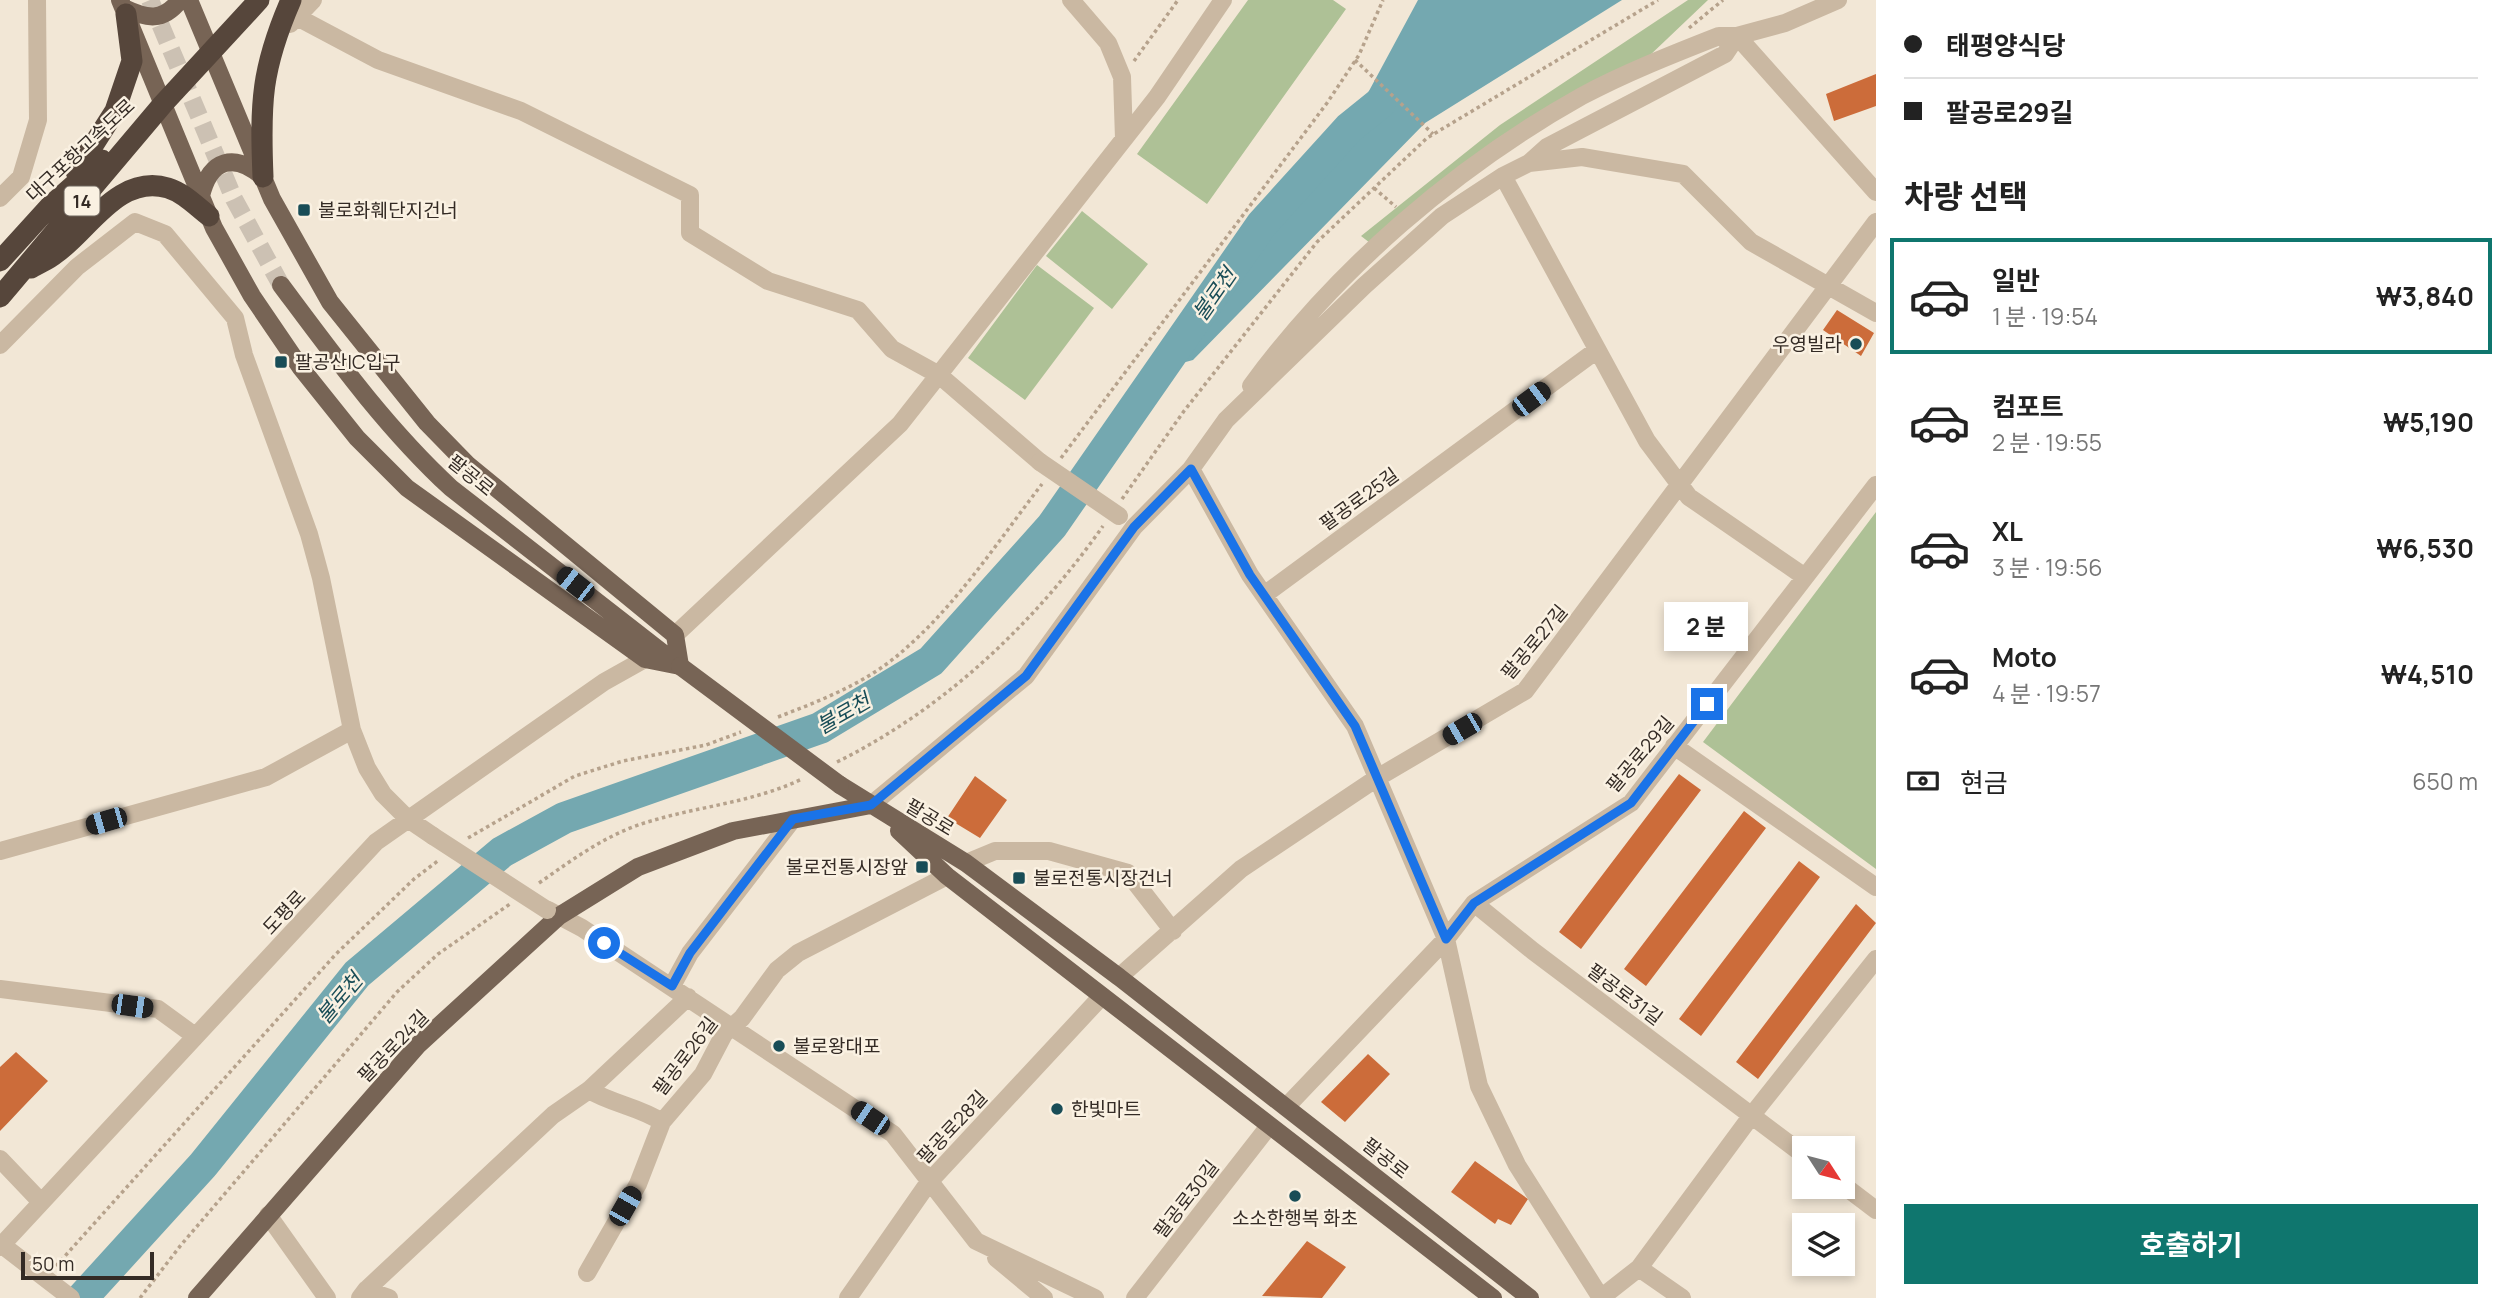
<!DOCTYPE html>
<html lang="ko">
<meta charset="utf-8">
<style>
body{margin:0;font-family:Manrope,"Noto Sans KR",sans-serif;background:#f2f2f2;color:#222;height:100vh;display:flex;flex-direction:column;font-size:26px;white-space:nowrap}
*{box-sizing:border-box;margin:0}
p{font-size:23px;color:#767676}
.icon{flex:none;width:38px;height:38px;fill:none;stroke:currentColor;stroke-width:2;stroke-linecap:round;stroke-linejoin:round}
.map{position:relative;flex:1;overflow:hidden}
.drawer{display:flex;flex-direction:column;background:#fff;width:630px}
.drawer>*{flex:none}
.guide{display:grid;align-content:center;height:154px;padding:0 28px;background:#fff}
.needle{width:46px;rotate:126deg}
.buttons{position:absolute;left:1792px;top:1136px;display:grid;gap:14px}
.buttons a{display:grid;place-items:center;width:63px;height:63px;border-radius:0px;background:#fff;box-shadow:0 4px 10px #0003;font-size:35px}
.scale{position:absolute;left:21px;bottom:18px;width:133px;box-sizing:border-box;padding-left:7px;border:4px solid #342b25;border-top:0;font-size:19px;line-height:24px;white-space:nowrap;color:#342b25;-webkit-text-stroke:5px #faf1e2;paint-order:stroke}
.end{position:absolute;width:32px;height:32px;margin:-16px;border:9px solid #1a73e8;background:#fff;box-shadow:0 0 0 4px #fff}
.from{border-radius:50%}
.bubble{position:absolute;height:49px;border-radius:0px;background:#fff;box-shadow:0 4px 10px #0003;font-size:23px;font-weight:700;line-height:49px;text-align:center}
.car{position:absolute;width:21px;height:42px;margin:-21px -10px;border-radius:9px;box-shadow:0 0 5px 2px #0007;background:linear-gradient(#222 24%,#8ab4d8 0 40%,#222 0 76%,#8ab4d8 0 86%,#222 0)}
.guide b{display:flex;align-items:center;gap:24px;height:66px;font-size:26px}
.guide b+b{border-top:2px solid #e0e0e0}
.guide i{width:18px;height:18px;background:#222}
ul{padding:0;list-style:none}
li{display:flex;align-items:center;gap:21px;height:116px;margin:0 14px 10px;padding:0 14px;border:4px solid transparent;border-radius:0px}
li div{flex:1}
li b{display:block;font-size:26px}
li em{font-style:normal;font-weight:700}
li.on{border-color:#0f766e}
li>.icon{width:63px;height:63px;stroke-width:1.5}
h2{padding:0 28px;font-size:32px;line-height:84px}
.pay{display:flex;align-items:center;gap:18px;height:77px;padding:0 28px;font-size:26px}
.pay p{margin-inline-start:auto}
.button{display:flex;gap:14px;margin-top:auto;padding:14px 28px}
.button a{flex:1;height:80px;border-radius:0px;background:#0f766e;color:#fff;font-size:28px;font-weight:700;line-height:80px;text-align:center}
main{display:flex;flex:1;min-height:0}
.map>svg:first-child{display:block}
.green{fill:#aec196}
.water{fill:#74a8b0}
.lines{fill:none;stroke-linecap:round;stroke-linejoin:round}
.river{stroke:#74a8b0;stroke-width:32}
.building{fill:#cc6c3a}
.major-tunnel{stroke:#ccc1b3;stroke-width:18;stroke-dasharray:18 9;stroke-linecap:butt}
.path{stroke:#b6a28c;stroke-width:3.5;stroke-dasharray:3.5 3.5;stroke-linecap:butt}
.minor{stroke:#cab8a2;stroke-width:18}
.major{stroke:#776455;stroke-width:18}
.highway{stroke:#56463b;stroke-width:21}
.minor-bridge{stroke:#cab8a2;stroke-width:18}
.major-bridge{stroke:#776455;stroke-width:18}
.route{stroke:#1a73e8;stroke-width:9}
.poi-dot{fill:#194d57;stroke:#faf1e2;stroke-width:2.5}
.labels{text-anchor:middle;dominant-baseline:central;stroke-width:5;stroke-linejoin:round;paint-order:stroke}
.shield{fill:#faf1e2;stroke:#6f665e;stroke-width:2}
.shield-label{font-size:18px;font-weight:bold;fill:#342b25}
.street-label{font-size:19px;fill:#342b25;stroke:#faf1e2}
.poi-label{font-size:19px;fill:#342b25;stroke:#faf1e2;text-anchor:start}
.water-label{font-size:21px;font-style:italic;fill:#194d57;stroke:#faf1e2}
</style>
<main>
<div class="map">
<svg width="1876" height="1298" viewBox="0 0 1876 1298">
<rect width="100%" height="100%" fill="#f2e7d6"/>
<path class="green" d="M1248 0H1333L1346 9 1207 204 1137 154Z
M1688 0H1708L1626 78 1576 94 1374 246 1361 236 1500 125Z
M1082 211 1148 264 1112 309 1046 256Z
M1037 265 1094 308 1025 400 968 358Z
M1876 512V869L1703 742Z"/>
<path class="water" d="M1418 0H1622L1425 123 1193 360 1160 369 1262 224 1349 128Z"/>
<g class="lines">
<path class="river" d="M82 1298 203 1165 357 974 502 852 564 818 820 728 931 661 1052 526 1262 224 1349 128 1380 103"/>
</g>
<path class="building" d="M1876 74V106L1834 121 1826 94Z
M1837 310 1874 333 1861 356 1823 330Z
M1679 774 1701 790 1581 949 1559 932Z
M975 776 1007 800 980 838 947 818Z
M1744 811 1766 828 1646 986 1624 969Z
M1799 861 1820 877 1701 1036 1679 1019Z
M1856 904 1876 923 1758 1079 1736 1062Z
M16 1052 48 1081 0 1131V1067Z
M1368 1054 1390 1074 1345 1122 1321 1102Z
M1475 1161 1528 1199 1511 1225 1498 1219 1495 1224 1451 1192Z
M1307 1241 1346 1267 1322 1298 1262 1296Z"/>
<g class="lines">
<path class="major-tunnel" d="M150 0 234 199 281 285"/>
<path class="path" d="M1689 28 1723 0
M1355 60 1433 134
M1134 61 1178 0
M1374 188 1396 207
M1061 458 1327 103 1359 55 1383 0
M1122 499 1184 411 1317 242 1427 138 1658 0
M778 717C822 700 869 682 905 649 958 603 999 540 1042 484
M837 762C944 709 1035 623 1103 526
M468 838 575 776 623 761 706 745 741 732
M539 883C575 858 608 833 651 821 701 806 754 802 802 779
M56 1266 336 954 414 879 439 860
M140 1298 181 1245 397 992 438 954 510 904"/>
<path class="minor" d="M1071 0 1108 43 1122 77 1124 139
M297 17 378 60 521 111 690 195V233L768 281 858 310 892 349 939 375 1040 462
M290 24 313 0
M1529 163 1582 157 1683 174 1751 242 1876 313
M1503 176 1647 441 1689 497 1805 577
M0 198 21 177 38 120 37 0
M0 345 77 267 135 222 165 234 235 318 244 355 309 534 321 578 352 730 367 768 383 794 408 819 433 836
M1251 386C1337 269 1455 167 1582 96 1625 73 1673 54 1719 36H1737L1876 192
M1191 469 1250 575 1355 726 1446 939 1479 1086 1517 1165 1601 1298
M1264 595 1597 350
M675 635 900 424 1157 97 1223 0
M1674 746 1876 887
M871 805 1026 676 1134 527 1191 469 1226 420 1364 286 1442 216 1503 176 1529 163 1547 147 1725 54 1737 36 1785 23 1838 0
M0 851 266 777 352 730
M966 863 995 851H1049L1128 873 1173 931
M1474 903 1533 951 1804 1155
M548 910 582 928 893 1134 976 1241 1095 1298
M1119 977 1241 869 1377 778 1525 691 1876 222
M672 986 690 953 793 819
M0 989 158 1009 195 1036
M589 1090C612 1104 640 1107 662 1122
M1286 1107 1446 939 1474 903 1631 803 1876 485
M0 1159 41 1202
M1843 1185 1876 1210
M268 1215 327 1298
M0 1247 376 842 604 682 645 659
M996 1258 1044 1298
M1639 1268 1682 1298
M587 1273 638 1184 662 1122 703 1074 724 1034 742 1018 777 970 798 953 947 876
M366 1290 553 1115 589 1090 688 997
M1602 1297 1639 1268 1752 1115 1876 959
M360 1298 366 1290 389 1298
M848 1298 929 1182 1102 996
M1135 1298 1269 1126"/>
<path class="major" d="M120 0 214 228 252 296 301 368 357 438 407 488 645 659 680 666
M189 0 272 199 330 302 427 423 468 465 675 635 680 666
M124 8C147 19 163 22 180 0
M201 196C210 159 234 152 263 177
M281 285C334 356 386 428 451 488L677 664
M840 785 966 863 1119 977 1530 1298
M899 831 947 876 1493 1298
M197 1298 418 1045 559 916 638 867 733 831 871 805"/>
<path class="highway" d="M76 172 115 111 132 61 126 14
M263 177C260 103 261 69 291 0
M0 261 50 206 102 160
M31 268C39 263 48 260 55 254 88 232 118 173 168 188 184 193 196 206 209 216
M0 297 163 104 259 0"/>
<path class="minor-bridge" d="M1040 462 1119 516
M433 836 547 910
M2 1245 71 1298"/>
<path class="major-bridge" d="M680 666 840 785"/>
</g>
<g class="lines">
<path class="route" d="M604 943 672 986 690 953 793 819 871 805 1026 676 1134 527 1191 469 1250 575 1355 726 1446 939 1474 903 1631 803 1707 704"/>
</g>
<g class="poi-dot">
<rect x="297" y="203" width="14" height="14" rx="3.5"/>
<circle cx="1856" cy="344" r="7"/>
<rect x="274" y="355" width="14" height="14" rx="3.5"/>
<rect x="915" y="860" width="14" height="14" rx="3.5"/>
<rect x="1012" y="871" width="14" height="14" rx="3.5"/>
<circle cx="779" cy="1046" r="7"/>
<circle cx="1057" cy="1109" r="7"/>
<circle cx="1295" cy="1196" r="7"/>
</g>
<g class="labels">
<rect class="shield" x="64.5" y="186.5" width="35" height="29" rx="5"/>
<g class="shield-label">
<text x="82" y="201">14</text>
</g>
<g class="street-label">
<text transform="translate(80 150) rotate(-43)">대구포항고속도로</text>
<text transform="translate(471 475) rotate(39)">팔공로</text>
<text transform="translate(1359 499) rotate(-36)">팔공로25길</text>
<text transform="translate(1534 642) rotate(-50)">팔공로27길</text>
<text transform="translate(1640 754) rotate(-50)">팔공로29길</text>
<text transform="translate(930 817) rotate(31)">팔공로</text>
<text transform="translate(284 912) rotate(-47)">도평로</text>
<text transform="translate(1625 994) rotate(37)">팔공로31길</text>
<text transform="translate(393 1046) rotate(-46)">팔공로24길</text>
<text transform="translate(685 1056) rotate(-53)">팔공로26길</text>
<text transform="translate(952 1127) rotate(-47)">팔공로28길</text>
<text transform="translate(1386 1158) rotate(38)">팔공로</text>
<text transform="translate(1186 1199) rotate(-52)">팔공로30길</text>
</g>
<g class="poi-label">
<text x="318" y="210">불로화훼단지건너</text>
<text x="1842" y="344" text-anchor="end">우영빌라</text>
<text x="295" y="362">팔공산IC입구</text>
<text x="908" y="867" text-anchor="end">불로전통시장앞</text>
<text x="1033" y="878">불로전통시장건너</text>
<text x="793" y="1046">불로왕대포</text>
<text x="1071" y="1109">한빛마트</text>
<text x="1295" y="1218" text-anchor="middle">소소한행복 화초</text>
</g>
<g class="water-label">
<text transform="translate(1214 294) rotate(-55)">불로천</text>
<text transform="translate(843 713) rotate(-30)">불로천</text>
<text transform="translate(339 998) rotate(-50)">불로천</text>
</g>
</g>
</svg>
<div class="buttons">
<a><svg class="needle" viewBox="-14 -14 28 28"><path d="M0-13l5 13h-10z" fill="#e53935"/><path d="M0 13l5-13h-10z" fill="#767676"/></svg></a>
<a><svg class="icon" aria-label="layers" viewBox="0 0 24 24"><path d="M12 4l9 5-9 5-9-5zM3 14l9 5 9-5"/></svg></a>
</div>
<div class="scale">50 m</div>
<i class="end from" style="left:604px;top:943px"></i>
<i class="end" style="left:1707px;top:704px"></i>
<div class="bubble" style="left:1664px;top:602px;width:84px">2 분</div>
<i class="car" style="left:1531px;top:399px;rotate:53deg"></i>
<i class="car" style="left:575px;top:584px;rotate:308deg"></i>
<i class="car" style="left:1462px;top:729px;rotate:240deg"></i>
<i class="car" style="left:106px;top:821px;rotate:254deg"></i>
<i class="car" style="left:132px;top:1006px;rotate:98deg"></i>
<i class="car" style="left:870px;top:1118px;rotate:304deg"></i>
<i class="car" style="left:625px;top:1206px;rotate:30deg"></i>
</div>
<section class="drawer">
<div class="guide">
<b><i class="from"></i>태평양식당</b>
<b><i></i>팔공로29길</b>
</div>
<h2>차량 선택</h2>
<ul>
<li class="on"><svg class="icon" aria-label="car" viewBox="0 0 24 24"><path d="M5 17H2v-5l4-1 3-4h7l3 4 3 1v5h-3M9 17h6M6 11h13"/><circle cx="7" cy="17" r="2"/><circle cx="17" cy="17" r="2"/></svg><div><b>일반</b><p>1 분 · 19:54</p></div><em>₩3,840</em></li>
<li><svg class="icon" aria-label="car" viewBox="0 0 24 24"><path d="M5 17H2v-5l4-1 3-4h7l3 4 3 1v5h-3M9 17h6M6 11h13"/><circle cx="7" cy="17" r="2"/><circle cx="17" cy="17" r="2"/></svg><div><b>컴포트</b><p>2 분 · 19:55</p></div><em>₩5,190</em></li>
<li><svg class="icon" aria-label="car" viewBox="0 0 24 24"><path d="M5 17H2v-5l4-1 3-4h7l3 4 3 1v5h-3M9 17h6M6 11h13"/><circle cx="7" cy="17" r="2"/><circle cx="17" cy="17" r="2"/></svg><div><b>XL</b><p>3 분 · 19:56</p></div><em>₩6,530</em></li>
<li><svg class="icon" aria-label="car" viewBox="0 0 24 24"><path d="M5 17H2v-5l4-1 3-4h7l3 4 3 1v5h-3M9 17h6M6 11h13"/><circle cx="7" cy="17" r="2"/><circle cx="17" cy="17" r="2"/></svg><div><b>Moto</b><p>4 분 · 19:57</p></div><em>₩4,510</em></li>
</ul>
<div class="pay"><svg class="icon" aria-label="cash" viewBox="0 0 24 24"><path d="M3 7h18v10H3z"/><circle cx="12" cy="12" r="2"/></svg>현금<p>650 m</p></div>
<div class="button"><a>호출하기</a></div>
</section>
</main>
